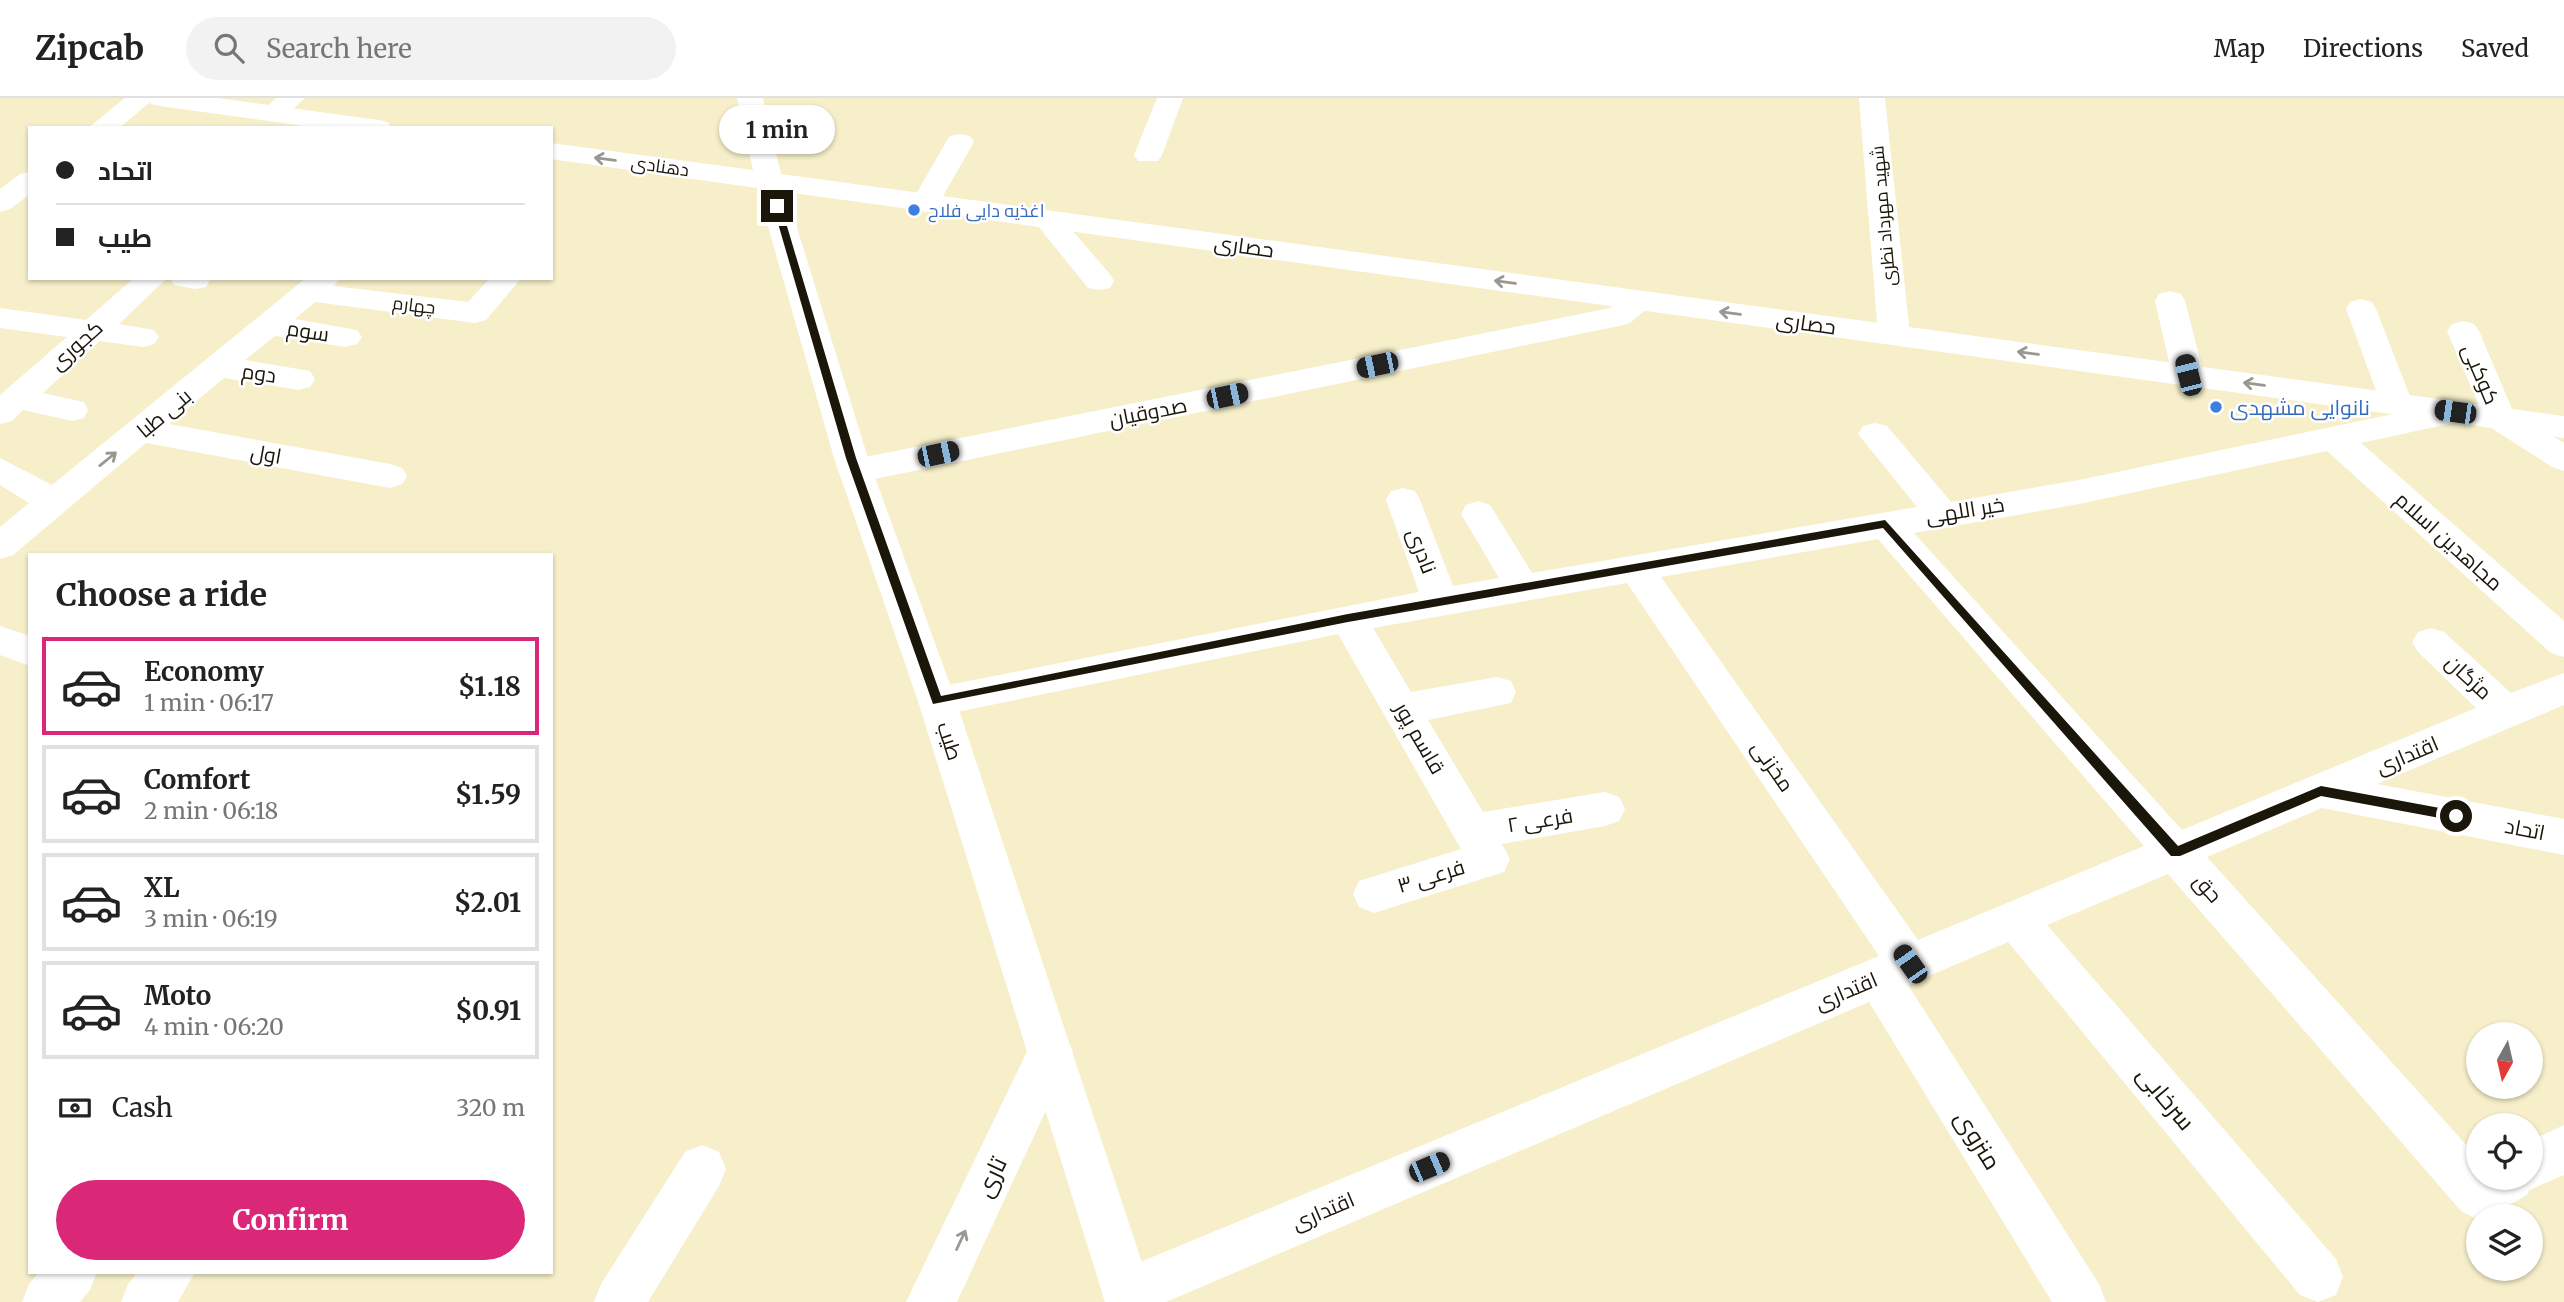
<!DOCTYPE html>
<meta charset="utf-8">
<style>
body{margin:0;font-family:Merriweather,Cairo,serif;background:#f2f2f2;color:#222;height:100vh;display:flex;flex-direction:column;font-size:26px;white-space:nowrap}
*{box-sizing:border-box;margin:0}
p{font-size:23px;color:#767676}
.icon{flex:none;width:38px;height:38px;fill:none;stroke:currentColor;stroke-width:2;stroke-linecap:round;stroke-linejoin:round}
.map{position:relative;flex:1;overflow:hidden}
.sheet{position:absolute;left:28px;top:455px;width:525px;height:721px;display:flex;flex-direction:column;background:#fff;border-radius:0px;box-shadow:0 2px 5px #0004}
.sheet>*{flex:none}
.top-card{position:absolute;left:28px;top:28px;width:525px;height:154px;border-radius:0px;box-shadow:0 2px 5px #0004;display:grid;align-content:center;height:154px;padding:0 28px;background:#fff}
.needle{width:46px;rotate:188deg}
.fabs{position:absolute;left:2466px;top:924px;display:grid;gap:14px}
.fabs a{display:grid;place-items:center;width:77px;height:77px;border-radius:50%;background:#fff;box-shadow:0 2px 5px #0004;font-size:35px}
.end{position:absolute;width:32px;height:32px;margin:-16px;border:9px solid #1a170a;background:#fff;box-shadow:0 0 0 4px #fff}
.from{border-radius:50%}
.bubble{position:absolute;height:49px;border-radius:24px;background:#fff;box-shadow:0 2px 5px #0004;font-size:23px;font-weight:700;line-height:49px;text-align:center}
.car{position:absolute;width:21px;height:42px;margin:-21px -10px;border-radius:9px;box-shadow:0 0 5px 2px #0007;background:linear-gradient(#222 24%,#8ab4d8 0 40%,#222 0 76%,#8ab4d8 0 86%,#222 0)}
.top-card b{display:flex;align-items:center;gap:24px;height:66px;font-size:26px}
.top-card b+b{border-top:2px solid #e0e0e0}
.top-card i{width:18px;height:18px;background:#222}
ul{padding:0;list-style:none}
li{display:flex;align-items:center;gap:21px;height:98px;margin:0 14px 10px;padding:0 14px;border:4px solid #e0e0e0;border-radius:0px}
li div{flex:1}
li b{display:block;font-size:26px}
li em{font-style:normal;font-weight:700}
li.on{border-color:#db2777}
li>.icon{width:63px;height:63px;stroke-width:1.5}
h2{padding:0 28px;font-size:32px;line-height:84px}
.pay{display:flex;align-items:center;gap:18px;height:77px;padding:0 28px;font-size:26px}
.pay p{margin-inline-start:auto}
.primary-button{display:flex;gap:14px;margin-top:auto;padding:14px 28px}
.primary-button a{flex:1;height:80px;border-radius:42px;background:#db2777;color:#fff;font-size:28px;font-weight:700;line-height:80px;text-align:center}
header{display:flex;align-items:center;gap:42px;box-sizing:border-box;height:98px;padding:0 35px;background:#fff;border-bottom:2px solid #e0e0e0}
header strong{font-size:33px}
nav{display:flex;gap:38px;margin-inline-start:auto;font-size:24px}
.search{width:490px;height:63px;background:#f2f2f2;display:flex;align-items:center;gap:18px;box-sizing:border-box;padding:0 24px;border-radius:38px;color:#767676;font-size:26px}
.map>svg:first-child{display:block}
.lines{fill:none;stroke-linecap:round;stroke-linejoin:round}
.minor{fill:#fff;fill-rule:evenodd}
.secondary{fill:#fff;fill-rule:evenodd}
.oneway{stroke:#989791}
.route{fill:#1a170a}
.shop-dot{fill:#3f7fe0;stroke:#fff;stroke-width:2.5}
.labels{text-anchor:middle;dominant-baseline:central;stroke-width:5;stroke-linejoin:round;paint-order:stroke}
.far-street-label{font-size:18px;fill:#1a170a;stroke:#fff}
.far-shop-label{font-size:18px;fill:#366cbe;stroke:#fff;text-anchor:start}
.street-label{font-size:21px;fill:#1a170a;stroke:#fff}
.shop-label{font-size:21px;fill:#366cbe;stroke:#fff;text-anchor:start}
.near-street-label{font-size:24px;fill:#1a170a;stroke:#fff}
</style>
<header>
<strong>Zipcab</strong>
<div class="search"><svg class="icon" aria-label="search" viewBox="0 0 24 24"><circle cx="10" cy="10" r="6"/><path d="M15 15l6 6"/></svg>Search here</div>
<nav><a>Map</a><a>Directions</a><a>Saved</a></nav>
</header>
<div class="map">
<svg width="2564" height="1204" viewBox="0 0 2564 1204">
<rect width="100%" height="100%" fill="#f6efca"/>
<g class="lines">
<path class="minor" d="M125 0H155L119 30H88Z
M276 0H305L282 21H264L260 15Z
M1157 0H1183L1162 57 1158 63H1138L1134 57Z
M1859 0H1885L1910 237 1905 244 1894 247 1883 244 1878 237Z
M960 36 970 38 974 44 939 105 935 111 925 114 915 111 911 105 946 44 950 38Z
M30 74V96L10 111 0 114V91L20 76Z
M1048 113 1058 116 1110 176 1114 183 1110 190 1099 192 1088 190 1038 128 1034 122 1038 116Z
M134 180H167L119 226 154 232 159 239 154 246 143 249 100 243 43 295 84 304 88 312 84 320 72 323 23 312 12 323 0 326V297L67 239 0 230V210L86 222Z
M170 180H209L210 182 206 189 195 191 174 187Z
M306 180H340L334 188 468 204 490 180 520 182 486 222 475 225 315 204 295 221 357 232 362 239 357 246 346 249 275 238 245 262 310 273 315 281 310 289 299 292 224 280 169 326 390 366 402 370 407 378 402 386 390 390 146 345 13 457 0 461V429L29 405 0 387V360L52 387Z
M1641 193 1652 196 1656 203 1630 225 1619 228 855 385 843 381 838 373 843 365 855 361 1610 210 1630 196Z
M2170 193 2181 196 2185 203 2204 277 2199 284 2188 288 2177 284 2172 277 2155 203 2159 196Z
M2361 201 2372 204 2376 211 2413 306 2409 313 2455 303 2467 306 2471 314 2467 322 2361 345 2564 523V559L2551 555 2327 353 2079 406 1914 435 2182 732 2476 610 2418 554 2412 544 2418 534 2431 530 2444 534 2511 595 2564 575V607L2377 686 2564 721V757L2322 710 2207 759 2478 1060V1080H2530V1043L2564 1027V1077L2529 1092 2527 1097 2496 1114 2478 1118V1121L2462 1114 2168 776 2047 827 2336 1161 2343 1179 2336 1197 2318 1204 2300 1197 2008 844 1908 887 2099 1186 2106 1204H2052L1869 904 1166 1204H1105L1102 1195 1109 1177 1879 858 1627 485 1373 530 1411 594 1497 579 1511 583 1516 594 1511 605 1428 622 1483 714 1605 694 1619 699 1625 711 1619 723 1605 728 1502 746 1510 761 1504 774 1374 815 1359 809 1353 796 1359 783 1461 751 1338 536 937 618 923 614 918 603 923 592 1419 494 1386 402 1391 393 1403 390 1415 393 1420 402 1453 488 1499 480 1461 416 1466 407 1478 403 1490 407 1532 475 1917 409 1858 336 1863 328 1875 325 1887 328 1951 404 2079 382 2393 316 2386 314 2381 306 2346 211 2350 204ZM1878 441 2144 748 1918 842 1661 479Z
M2463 223 2474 226 2479 233 2513 313 2564 345V373L2552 369 2488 328 2447 233 2452 226Z
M0 528 30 538V568L0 557Z
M1050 932 1066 939 1073 954 957 1204H906L1034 939Z
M702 1047 719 1054 726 1071 719 1088 648 1204H594L601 1186 685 1054Z
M39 1174H97L90 1192 80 1204H22L29 1186Z
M138 1174H195L178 1204H121L128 1186Z"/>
<path class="secondary" d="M147 0H218L378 22 388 24 391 30H318L160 8 151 6Z
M737 0H763L781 76 2564 318V340L786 94 868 360 956 603 1155 1204H1105L918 603 834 360 757 90 551 61V45L753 72Z"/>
</g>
<defs><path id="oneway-shaft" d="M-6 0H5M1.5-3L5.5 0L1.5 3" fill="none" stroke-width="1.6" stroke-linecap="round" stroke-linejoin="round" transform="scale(1.75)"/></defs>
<g class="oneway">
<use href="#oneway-shaft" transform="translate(605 61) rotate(-172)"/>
<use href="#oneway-shaft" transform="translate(1505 184) rotate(-172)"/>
<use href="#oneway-shaft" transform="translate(1730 215) rotate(-172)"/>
<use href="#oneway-shaft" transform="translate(2028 255) rotate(-172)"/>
<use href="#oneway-shaft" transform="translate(2254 286) rotate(-172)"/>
<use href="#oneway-shaft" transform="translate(108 361) rotate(-39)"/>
<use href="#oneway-shaft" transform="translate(961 1142) rotate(-65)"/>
</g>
<path class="route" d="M777 105 781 108 856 360 941 598 1348 516 1885 422 2178 748 2321 688 2456 713 2462 718 2456 723 2321 698 2180 758H2171L1883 430 1348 524 933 606 846 360 773 108Z"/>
<g class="shop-dot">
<circle cx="914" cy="112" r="7"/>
<circle cx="2216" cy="309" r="7"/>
</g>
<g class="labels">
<g class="far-street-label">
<text transform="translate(660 68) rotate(8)">دهنادی</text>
<text transform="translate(1883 118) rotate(-95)">شهید مهرداد نظری</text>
<text transform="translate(414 207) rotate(7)">چهارم</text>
</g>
<g class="far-shop-label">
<text x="928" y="112">اغذیه دایی فلاح</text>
</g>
<g class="street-label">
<text transform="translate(1244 148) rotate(8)">حصاری</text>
<text transform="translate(1806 225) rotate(8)">حصاری</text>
<text transform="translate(308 233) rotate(9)">سوم</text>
<text transform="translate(76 247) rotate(-42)">کجوری</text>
<text transform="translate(259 275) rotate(8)">دوم</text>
<text transform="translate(2481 276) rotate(67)">کوکبی</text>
<text transform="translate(1148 314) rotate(-11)">صدوقیان</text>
<text transform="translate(164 315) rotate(-40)">بنی طبا</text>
<text transform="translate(266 356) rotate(10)">اول</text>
<text transform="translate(1965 412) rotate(-9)">خیر اللهی</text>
<text transform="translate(2449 443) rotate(42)">مجاهدین اسلام</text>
<text transform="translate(1422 453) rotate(69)">نادری</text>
<text transform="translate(2469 579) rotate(43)">مژگان</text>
<text transform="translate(1420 640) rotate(60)">قاسم پور</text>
<text transform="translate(950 643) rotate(72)">طیب</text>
<text transform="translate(2407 657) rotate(-23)">اقتداری</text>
<text transform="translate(1773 668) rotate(55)">مخزنی</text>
<text transform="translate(1540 722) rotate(-9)">فرعی ۲</text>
<text transform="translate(2525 731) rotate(11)">اتحاد</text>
<text transform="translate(1431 778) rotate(-17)">فرعی ۳</text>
<text transform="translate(2208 790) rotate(49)">حق</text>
<text transform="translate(1846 893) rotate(-23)">اقتداری</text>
<text transform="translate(1323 1113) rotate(-23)">اقتداری</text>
</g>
<g class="shop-label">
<text x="2230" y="309">نانوایی مشهدی</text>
</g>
<g class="near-street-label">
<text transform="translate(2166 1000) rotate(50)">سرخابی</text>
<text transform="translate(1978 1042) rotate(58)">منزوی</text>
<text transform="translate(991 1079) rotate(-65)">تاری</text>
</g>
</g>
</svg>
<div class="fabs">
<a><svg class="needle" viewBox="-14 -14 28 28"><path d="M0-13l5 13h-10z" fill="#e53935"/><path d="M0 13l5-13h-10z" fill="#767676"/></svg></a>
<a><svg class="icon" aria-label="locate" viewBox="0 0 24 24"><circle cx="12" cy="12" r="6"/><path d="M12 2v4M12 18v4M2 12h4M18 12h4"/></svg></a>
<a><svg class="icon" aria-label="layers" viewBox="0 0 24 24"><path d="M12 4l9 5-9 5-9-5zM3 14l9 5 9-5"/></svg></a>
</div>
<i class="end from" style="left:2456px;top:718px"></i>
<i class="end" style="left:777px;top:108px"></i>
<div class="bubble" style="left:719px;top:7px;width:116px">1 min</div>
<i class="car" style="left:1377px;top:267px;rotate:258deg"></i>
<i class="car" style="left:2188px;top:277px;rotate:346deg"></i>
<i class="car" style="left:1227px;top:298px;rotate:78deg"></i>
<i class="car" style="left:2455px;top:314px;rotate:278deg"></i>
<i class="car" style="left:938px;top:356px;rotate:78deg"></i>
<i class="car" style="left:1910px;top:866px;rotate:325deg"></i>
<i class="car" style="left:1429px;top:1069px;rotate:67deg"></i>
<div class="top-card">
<b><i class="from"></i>اتحاد</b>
<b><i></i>طیب</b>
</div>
<section class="sheet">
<h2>Choose a ride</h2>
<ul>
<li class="on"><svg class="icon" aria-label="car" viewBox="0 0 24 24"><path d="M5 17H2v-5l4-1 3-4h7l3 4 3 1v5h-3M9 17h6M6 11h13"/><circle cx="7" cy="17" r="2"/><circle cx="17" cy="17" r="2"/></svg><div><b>Economy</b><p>1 min · 06:17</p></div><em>$1.18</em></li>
<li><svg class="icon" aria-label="car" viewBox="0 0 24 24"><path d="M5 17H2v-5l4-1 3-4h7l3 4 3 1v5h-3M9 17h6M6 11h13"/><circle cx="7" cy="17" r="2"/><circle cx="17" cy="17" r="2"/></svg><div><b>Comfort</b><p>2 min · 06:18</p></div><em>$1.59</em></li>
<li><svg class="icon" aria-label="car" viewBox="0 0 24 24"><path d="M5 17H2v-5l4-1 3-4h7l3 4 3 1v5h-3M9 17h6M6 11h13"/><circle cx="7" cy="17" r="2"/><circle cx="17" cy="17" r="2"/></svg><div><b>XL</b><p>3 min · 06:19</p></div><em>$2.01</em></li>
<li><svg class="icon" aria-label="car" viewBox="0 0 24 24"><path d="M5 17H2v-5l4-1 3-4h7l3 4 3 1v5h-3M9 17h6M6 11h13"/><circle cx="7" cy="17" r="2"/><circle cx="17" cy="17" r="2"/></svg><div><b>Moto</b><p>4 min · 06:20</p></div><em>$0.91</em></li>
</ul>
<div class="pay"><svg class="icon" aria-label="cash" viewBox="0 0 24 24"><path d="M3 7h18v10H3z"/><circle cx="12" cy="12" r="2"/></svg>Cash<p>320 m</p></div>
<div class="primary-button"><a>Confirm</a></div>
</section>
</div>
